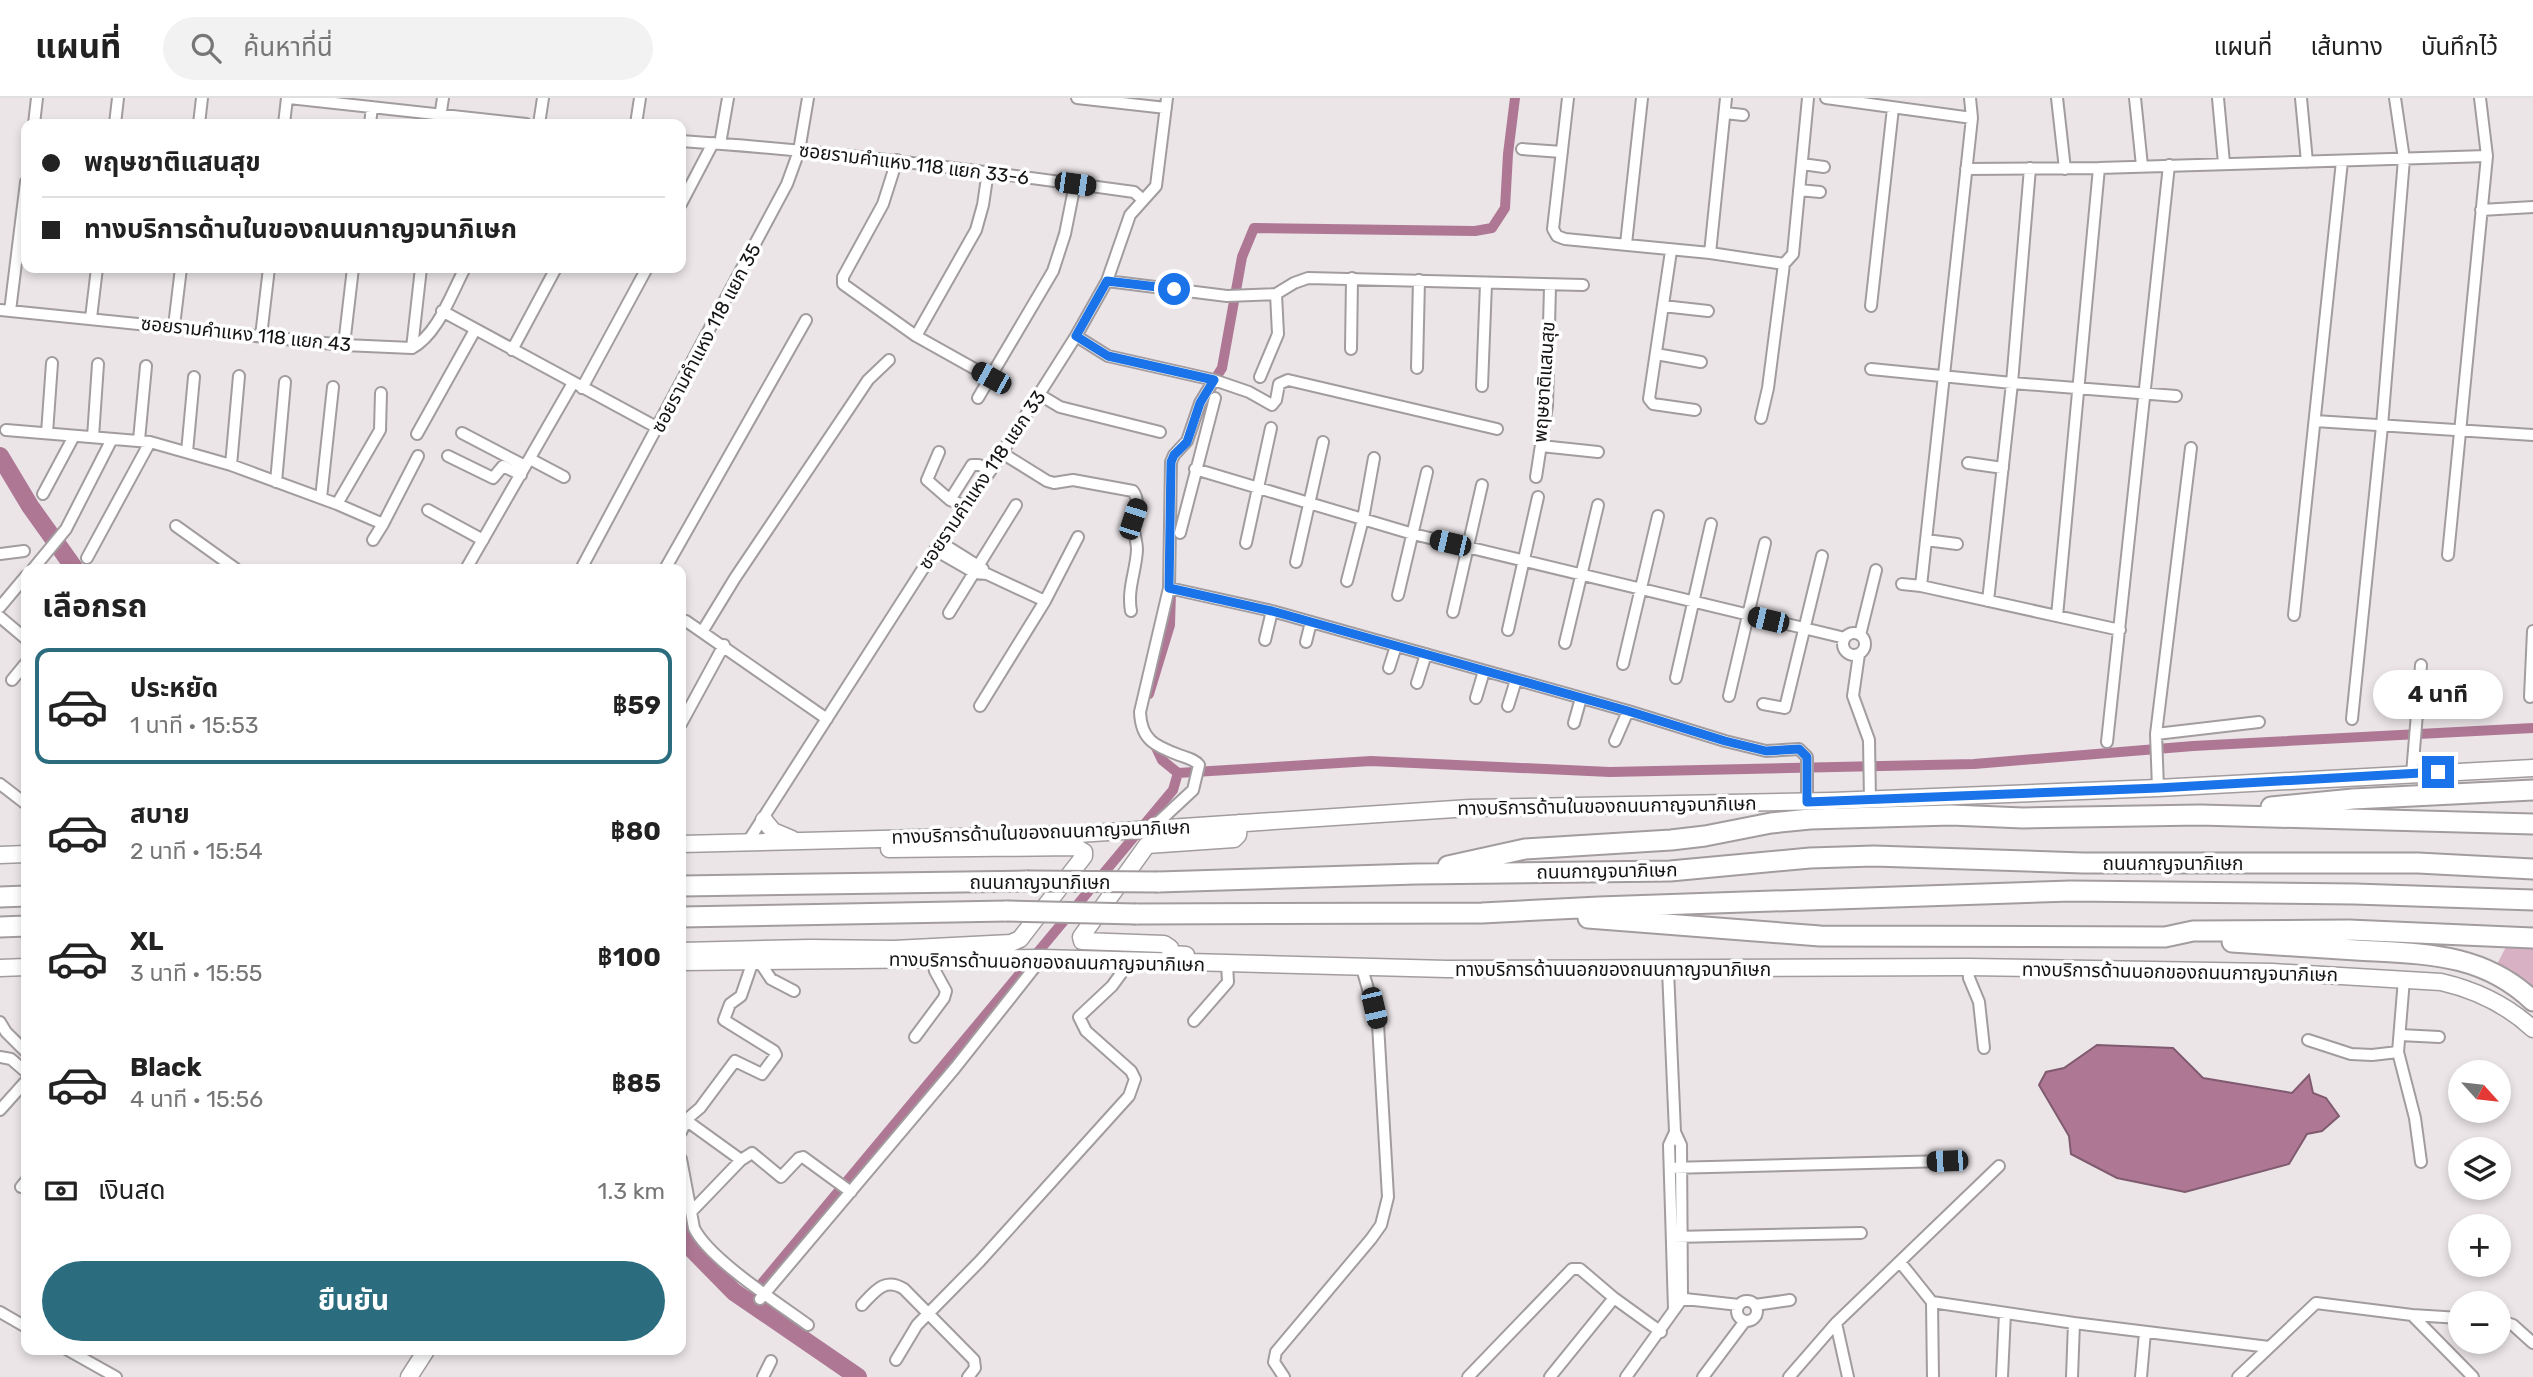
<!DOCTYPE html>
<html lang="th">
<meta charset="utf-8">
<style>
body{margin:0;font-family:Rubik,"Noto Sans Thai",sans-serif;background:#f2f2f2;color:#222;height:100vh;display:flex;flex-direction:column;font-size:26px;white-space:nowrap}
*{box-sizing:border-box;margin:0}
p{font-size:23px;color:#767676}
.icon{flex:none;width:38px;height:38px;fill:none;stroke:currentColor;stroke-width:2;stroke-linecap:round;stroke-linejoin:round}
.map{position:relative;flex:1;overflow:hidden}
.panel{position:absolute;left:21px;top:466px;width:665px;height:791px;display:flex;flex-direction:column;background:#fff;border-radius:14px;box-shadow:0 4px 10px #0003}
.panel>*{flex:none}
.top-card{position:absolute;left:21px;top:21px;width:665px;height:154px;border-radius:14px;box-shadow:0 4px 10px #0003;display:grid;align-content:center;height:154px;padding:0 21px;background:#fff}
.needle{width:46px;rotate:117deg}
.controls{position:absolute;left:2448px;top:962px;display:grid;gap:14px}
.controls a{display:grid;place-items:center;width:63px;height:63px;border-radius:50%;background:#fff;box-shadow:0 4px 10px #0003;font-size:35px}
.end{position:absolute;width:32px;height:32px;margin:-16px;border:9px solid #1a73e8;background:#fff;box-shadow:0 0 0 4px #fff}
.from{border-radius:50%}
.bubble{position:absolute;height:49px;border-radius:24px;background:#fff;box-shadow:0 4px 10px #0003;font-size:23px;font-weight:700;line-height:49px;text-align:center}
.car{position:absolute;width:21px;height:42px;margin:-21px -10px;border-radius:9px;box-shadow:0 0 5px 2px #0007;background:linear-gradient(#222 24%,#8ab4d8 0 40%,#222 0 76%,#8ab4d8 0 86%,#222 0)}
.top-card b{display:flex;align-items:center;gap:24px;height:66px;font-size:26px}
.top-card b+b{border-top:2px solid #e0e0e0}
.top-card i{width:18px;height:18px;background:#222}
ul{padding:0;list-style:none}
li{display:flex;align-items:center;gap:21px;height:116px;margin:0 14px 10px;padding:0 7px;border:4px solid transparent;border-radius:14px}
li div{flex:1}
li b{display:block;font-size:26px}
li em{font-style:normal;font-weight:700}
li.current{border-color:#2b6d7f}
li>.icon{width:63px;height:63px;stroke-width:1.5}
h2{padding:0 21px;font-size:32px;line-height:84px}
.pay{display:flex;align-items:center;gap:18px;height:77px;padding:0 21px;font-size:26px}
.pay p{margin-inline-start:auto}
.button{display:flex;gap:14px;margin-top:auto;padding:14px 21px}
.button a{flex:1;height:80px;border-radius:42px;background:#2b6d7f;color:#fff;font-size:28px;font-weight:700;line-height:80px;text-align:center}
header{display:flex;align-items:center;gap:42px;box-sizing:border-box;height:98px;padding:0 35px;background:#fff;border-bottom:2px solid #e0e0e0}
header strong{font-size:33px}
nav{display:flex;gap:38px;margin-inline-start:auto;font-size:24px}
.search{width:490px;height:63px;background:#f2f2f2;display:flex;align-items:center;gap:18px;box-sizing:border-box;padding:0 24px;border-radius:38px;color:#767676;font-size:26px}
.map>svg:first-child{display:block}
.green{fill:#d8b1c5}
.water{fill:#ae7895;stroke:#805a6e;stroke-width:2}
.lines{fill:none;stroke-linecap:round;stroke-linejoin:round}
.canal{stroke:#ae7895;stroke-width:10}
.river{stroke:#ae7895;stroke-width:18}
.street-casing{stroke:#a29c9f;stroke-width:14}
.secondary-casing{stroke:#a29c9f;stroke-width:19}
.highway-casing{stroke:#a29c9f;stroke-width:23}
.street{stroke:#fff;stroke-width:10}
.secondary{stroke:#fff;stroke-width:16}
.highway{stroke:#fff;stroke-width:19}
.highway-bridge-casing{stroke:#a29c9f;stroke-width:23;stroke-linecap:butt}
.highway-bridge{stroke:#fff;stroke-width:19}
.route{stroke:#1a73e8;stroke-width:9}
.labels{text-anchor:middle;dominant-baseline:central;stroke-width:7;stroke-linejoin:round;paint-order:stroke}
.street-label{font-size:19px;fill:#151314;stroke:#fff}
</style>
<header>
<strong>แผนที่</strong>
<div class="search"><svg class="icon" aria-label="search" viewBox="0 0 24 24"><circle cx="10" cy="10" r="6"/><path d="M15 15l6 6"/></svg>ค้นหาที่นี่</div>
<nav><a>แผนที่</a><a>เส้นทาง</a><a>บันทึกไว้</a></nav>
</header>
<div class="map">
<svg width="2533" height="1279" viewBox="0 0 2533 1279">
<rect width="100%" height="100%" fill="#ebe5e8"/>
<path class="green" d="M2507 847 2533 848V891L2496 868Z"/>
<path class="water" d="M2097 947 2173 950 2203 980 2292 995 2309 977 2313 995 2326 1000 2339 1018 2322 1033 2307 1036 2289 1066 2185 1094 2117 1080 2071 1056 2069 1038 2039 987 2046 974 2064 970Z"/>
<g class="lines">
<path class="canal" d="M1210 289 1222 270 1242 159 1254 130 1475 133 1492 130 1505 110 1508 56 1515 0
M1149 596 1170 527 1171 493
M1178 675 1371 663 1610 674 1974 666 2193 648 2533 630
M747 1203 1173 692 1178 675 1162 662 1152 641"/>
<path class="river" d="M0 358 30 408 75 471
M681 1129 684 1143 734 1194 858 1279"/>
<defs>
<path id="street" d="M289 0 526 26
M1077 0 1166 10
M1568 0 1553 131 1557 138 1565 141 1710 155 1784 166 1793 156 1808 0
M1826 0 1972 20
M2057 0 2065 71
M2135 0 2142 68
M2218 0 2224 65
M2301 0 2307 64
M1725 15 1743 17
M34 26 37 0
M115 26 118 0
M199 26 202 0
M284 26 287 0
M370 26 372 9
M439 26 443 0
M539 26 543 0
M636 26 640 0
M681 43C833 53 983 73 1134 94L1143 102
M720 46 728 0
M1522 51 1562 54
M897 62 883 106 843 179V186L916 238 991 280
M1802 66 1824 69
M1966 71 2099 70 2487 58
M1799 92 1820 94
M681 106 713 45
M2481 112 2533 109
M1626 146 1642 0
M1671 153 1649 301 1653 306 1695 312
M1710 155 1726 0
M1107 183 1227 198 1276 196 1294 185 1308 180 1583 187
M1663 208 1708 213
M1871 208 1893 10
M0 212 344 247 412 250 421 170
M10 213 26 84
M442 213 658 330
M91 220 97 170
M174 228 181 170
M261 238 269 170
M916 238 976 132 983 107 988 73
M1076 238 1108 258 1214 282 1249 294 1272 307 1276 302 1279 286 1288 282 1497 331
M344 247 353 170
M412 250C438 236 451 196 465 170
M1351 251 1352 180
M512 252 556 170
M1656 256 1701 264
M1417 270 1419 182
M1871 271 2012 285 2176 298
M1260 279 1278 236 1276 196
M1482 288 1486 186
M582 290 647 170
M1040 297 1060 309 1160 334
M978 300 1053 173 1065 136 1075 86
M1761 320 1768 290 1784 166
M2315 323 2533 337
M6 332 150 344 231 367 337 406 383 426
M47 335 52 265
M462 335 525 368
M417 336 475 232
M93 339 98 266
M139 342 146 268
M1541 348 1598 354
M187 354 194 279
M939 354 927 382 950 402 965 408
M1002 355 1047 383 1054 385 1073 382 1133 393C1141 404 1134 412 1133 424 1133 434 1137 442 1137 452 1136 473 1127 491 1131 513
M448 358 493 380 503 368 521 377
M530 361 564 379
M1968 365 2003 370
M231 367 239 278
M1195 371 1413 436 1845 540
M1536 379 1547 308 1550 188
M276 384 285 284
M43 396 74 338
M321 400 333 289
M950 402 972 367H979L991 372
M337 406 380 332 381 295
M428 412 483 442
M176 428 236 471
M1180 435 1215 300
M373 442 383 426 418 358
M1926 442 1957 446
M940 444 983 471
M1246 445 1271 330
M935 452 975 475 987 476 1045 503
M0 456 24 453
M2448 457 2487 58 2480 0
M87 460 150 344
M1296 464 1323 344
M33 471 66 431 112 341
M466 471 573 285
M581 471 787 86 799 53 808 0
M665 471 806 222
M1347 483 1363 421 1374 360
M1902 486 1921 488 2120 532
M1921 488 1972 20 1970 0
M1169 490 1272 513 1628 613 1725 643 1766 653 1799 651 1807 659V704
M1398 497 1427 374
M1988 503 2012 285 2030 70
M0 509 26 478
M1453 514 1482 387
M949 515 1016 407
M2294 517 2342 63
M2057 518 2099 70
M0 519 26 541
M686 523 827 621
M1508 532 1538 399
M702 534 735 480 854 303 868 282 889 262
M1843 546a11 11 0 1 1 22 0a11 11 0 1 1-22 0Z
M1860 537 1876 472
M1265 542 1272 513
M1306 544 1311 524
M1565 545 1598 407
M1859 556 1853 598 1869 642 1870 702
M1623 566 1658 418
M1389 570 1396 548
M1676 580 1711 426
M12 582 26 565
M1417 585 1426 556
M1729 598 1765 445
M2530 599 2533 533
M1476 600 1484 573
M1763 606 1785 610 1822 458
M980 608 1045 503 1078 439
M1508 608 1516 582
M2352 621 2382 328 2404 61 2395 0
M1574 625 1581 600
M681 626 724 547
M2156 636 2259 624
M1615 643 1628 613
M2107 644 2169 67
M2412 676 2421 567
M0 686 26 706
M2158 690 2156 636 2191 350
M1151 731 1193 692 1199 667C1194 661 1187 660 1179 657 1155 648 1141 642 1140 614L1169 490 1171 364 1174 357 1187 343 1200 305 1214 282
M747 745 935 452 991 372 1076 238 1107 183 1130 117 1156 88 1167 0
M759 863 771 881 794 893
M1968 869 1969 880 1979 904 1984 950
M2404 881 2398 954 2415 1020 2421 1064
M1194 923 1228 884 1227 866
M0 924 6 934 26 954
M2400 937 2439 939
M915 939 944 900 946 893 935 873 933 861
M2308 942 2351 956 2372 957 2398 954
M0 959 11 961 26 974
M0 1012 26 983
M687 1023 741 1062
M681 1034 687 1021 700 1010 735 963 762 976 776 957 774 953 724 922 730 906 741 898 753 863
M681 1061 694 1130C709 1161 778 1205 808 1227
M1670 1070 1947 1063
M21 1089 26 1083
M691 1114 741 1062 752 1055 781 1079 799 1060 803 1059 851 1094
M1673 1139 1861 1135
M1900 1164 1932 1204 1933 1279
M1676 1200 1739 1207
M760 1201 955 970 1042 860
M1737 1213a10 10 0 1 1 20 0a10 10 0 1 1-20 0Z
M1932 1204 2074 1225 2269 1249
M862 1207C875 1193 885 1179 904 1191L974 1262 975 1270 968 1279
M1755 1207 1790 1202
M1674 1212 1669 1047 1675 1034
M0 1214 26 1229
M2412 1217 2473 1279
M2499 1222 2513 1227 2533 1245
M1836 1225 1848 1279
M66 1251 116 1279
M896 1262 917 1227 980 1163 1129 998 1135 981 1131 973 1086 933 1079 919 1112 888 1131 862
M763 1279 771 1263
M1284 1279 1274 1264 1276 1254 1371 1141 1381 1127 1388 1099 1378 926 1362 870
M1468 1279 1572 1171H1580L1614 1200 1661 1234
M1550 1279 1614 1200
M1626 1279 1682 1201 1681 1047 1675 1034 1668 872
M1703 1279 1745 1223
M1789 1279 1836 1225 1999 1068
M2002 1279 2005 1215
M2072 1279 2074 1225
M2141 1279 2145 1234
M2238 1279 2316 1205 2412 1217 2460 1220"/>
<path id="secondary" d="M764 722 773 733 792 741
M681 746 1078 736 1470 710 1832 703 2158 690 2533 670
M0 757 26 756
M681 853 810 850 894 851 1011 845 1020 841 1084 758V754L1076 749 889 751
M1186 857 1171 856 1170 850 1164 846 1082 843 1081 839 1147 747 1234 741 1238 737 1239 725
M681 864 1042 860 1447 871 1968 869 2272 874 2441 884C2476 892 2507 907 2533 931
M0 870 26 869
M409 1279 427 1251"/>
<path id="highway" d="M2271 709 2353 701 2533 692
M1448 768 1525 751 1671 742 1705 738 1771 725 1810 721 1951 717 2023 720 2200 717 2533 726
M1158 784 1416 776 1670 773 1810 760 1874 758 2083 765H2418L2533 771
M681 788 1027 783
M0 799 26 798
M1136 816 1482 815 1599 809 2071 793 2355 796 2533 802
M681 819 1007 813
M1588 820 1820 838 2165 839 2193 833 2349 832 2533 840
M0 829 26 828
M2232 844C2273 847 2315 849 2356 852 2423 856 2482 854 2533 903"/>
</defs>
<use href="#street" class="street-casing"/>
<use href="#secondary" class="secondary-casing"/>
<use href="#highway" class="highway-casing"/>
<use href="#street" class="street"/>
<use href="#secondary" class="secondary"/>
<use href="#highway" class="highway"/>
<defs>
<path id="highway-bridge" d="M1027 783 1158 784
M1007 813 1136 816"/>
</defs>
<use href="#highway-bridge" class="highway-bridge-casing"/>
<use href="#highway-bridge" class="highway-bridge"/>
</g>
<g class="lines">
<path class="route" d="M1174 191 1107 183 1076 238 1108 258 1214 282 1200 305 1187 344 1174 357 1171 364 1169 490 1272 513 1628 613 1725 643 1766 653 1799 651 1807 659V704L2158 690 2438 674"/>
</g>
<g class="labels">
<g class="street-label">
<text transform="translate(914 66) rotate(7)">ซอยรามคำแหง 118 แยก 33-6</text>
<text transform="translate(246 236) rotate(6)">ซอยรามคำแหง 118 แยก 43</text>
<text transform="translate(706 240) rotate(-62)">ซอยรามคำแหง 118 แยก 35</text>
<text transform="translate(1544 284) rotate(-86)">พฤษชาติแสนสุข</text>
<text transform="translate(982 382) rotate(-56)">ซอยรามคำแหง 118 แยก 33</text>
<text transform="translate(1607 708) rotate(-1)">ทางบริการด้านในของถนนกาญจนาภิเษก</text>
<text transform="translate(1041 734) rotate(-2)">ทางบริการด้านในของถนนกาญจนาภิเษก</text>
<text x="2173" y="765">ถนนกาญจนาภิเษก</text>
<text transform="translate(1607 773) rotate(-1)">ถนนกาญจนาภิเษก</text>
<text x="1040" y="784">ถนนกาญจนาภิเษก</text>
<text transform="translate(1047 864) rotate(1)">ทางบริการด้านนอกของถนนกาญจนาภิเษก</text>
<text x="1613" y="871">ทางบริการด้านนอกของถนนกาญจนาภิเษก</text>
<text transform="translate(2180 874) rotate(1)">ทางบริการด้านนอกของถนนกาญจนาภิเษก</text>
</g>
</g>
</svg>
<div class="controls">
<a><svg class="needle" viewBox="-14 -14 28 28"><path d="M0-13l5 13h-10z" fill="#e53935"/><path d="M0 13l5-13h-10z" fill="#767676"/></svg></a>
<a><svg class="icon" aria-label="layers" viewBox="0 0 24 24"><path d="M12 4l9 5-9 5-9-5zM3 14l9 5 9-5"/></svg></a>
<a>+</a>
<a>−</a>
</div>
<i class="end from" style="left:1174px;top:191px"></i>
<i class="end" style="left:2438px;top:674px"></i>
<div class="bubble" style="left:2373px;top:572px;width:130px">4 นาที</div>
<i class="car" style="left:1075px;top:86px;rotate:98deg"></i>
<i class="car" style="left:991px;top:280px;rotate:299deg"></i>
<i class="car" style="left:1133px;top:421px;rotate:18deg"></i>
<i class="car" style="left:1450px;top:445px;rotate:283deg"></i>
<i class="car" style="left:1768px;top:522px;rotate:283deg"></i>
<i class="car" style="left:1374px;top:910px;rotate:167deg"></i>
<i class="car" style="left:1947px;top:1063px;rotate:268deg"></i>
<div class="top-card">
<b><i class="from"></i>พฤษชาติแสนสุข</b>
<b><i></i>ทางบริการด้านในของถนนกาญจนาภิเษก</b>
</div>
<section class="panel">
<h2>เลือกรถ</h2>
<ul>
<li class="current"><svg class="icon" aria-label="car" viewBox="0 0 24 24"><path d="M5 17H2v-5l4-1 3-4h7l3 4 3 1v5h-3M9 17h6M6 11h13"/><circle cx="7" cy="17" r="2"/><circle cx="17" cy="17" r="2"/></svg><div><b>ประหยัด</b><p>1 นาที · 15:53</p></div><em>฿59</em></li>
<li><svg class="icon" aria-label="car" viewBox="0 0 24 24"><path d="M5 17H2v-5l4-1 3-4h7l3 4 3 1v5h-3M9 17h6M6 11h13"/><circle cx="7" cy="17" r="2"/><circle cx="17" cy="17" r="2"/></svg><div><b>สบาย</b><p>2 นาที · 15:54</p></div><em>฿80</em></li>
<li><svg class="icon" aria-label="car" viewBox="0 0 24 24"><path d="M5 17H2v-5l4-1 3-4h7l3 4 3 1v5h-3M9 17h6M6 11h13"/><circle cx="7" cy="17" r="2"/><circle cx="17" cy="17" r="2"/></svg><div><b>XL</b><p>3 นาที · 15:55</p></div><em>฿100</em></li>
<li><svg class="icon" aria-label="car" viewBox="0 0 24 24"><path d="M5 17H2v-5l4-1 3-4h7l3 4 3 1v5h-3M9 17h6M6 11h13"/><circle cx="7" cy="17" r="2"/><circle cx="17" cy="17" r="2"/></svg><div><b>Black</b><p>4 นาที · 15:56</p></div><em>฿85</em></li>
</ul>
<div class="pay"><svg class="icon" aria-label="cash" viewBox="0 0 24 24"><path d="M3 7h18v10H3z"/><circle cx="12" cy="12" r="2"/></svg>เงินสด<p>1.3 km</p></div>
<div class="button"><a>ยืนยัน</a></div>
</section>
</div>
